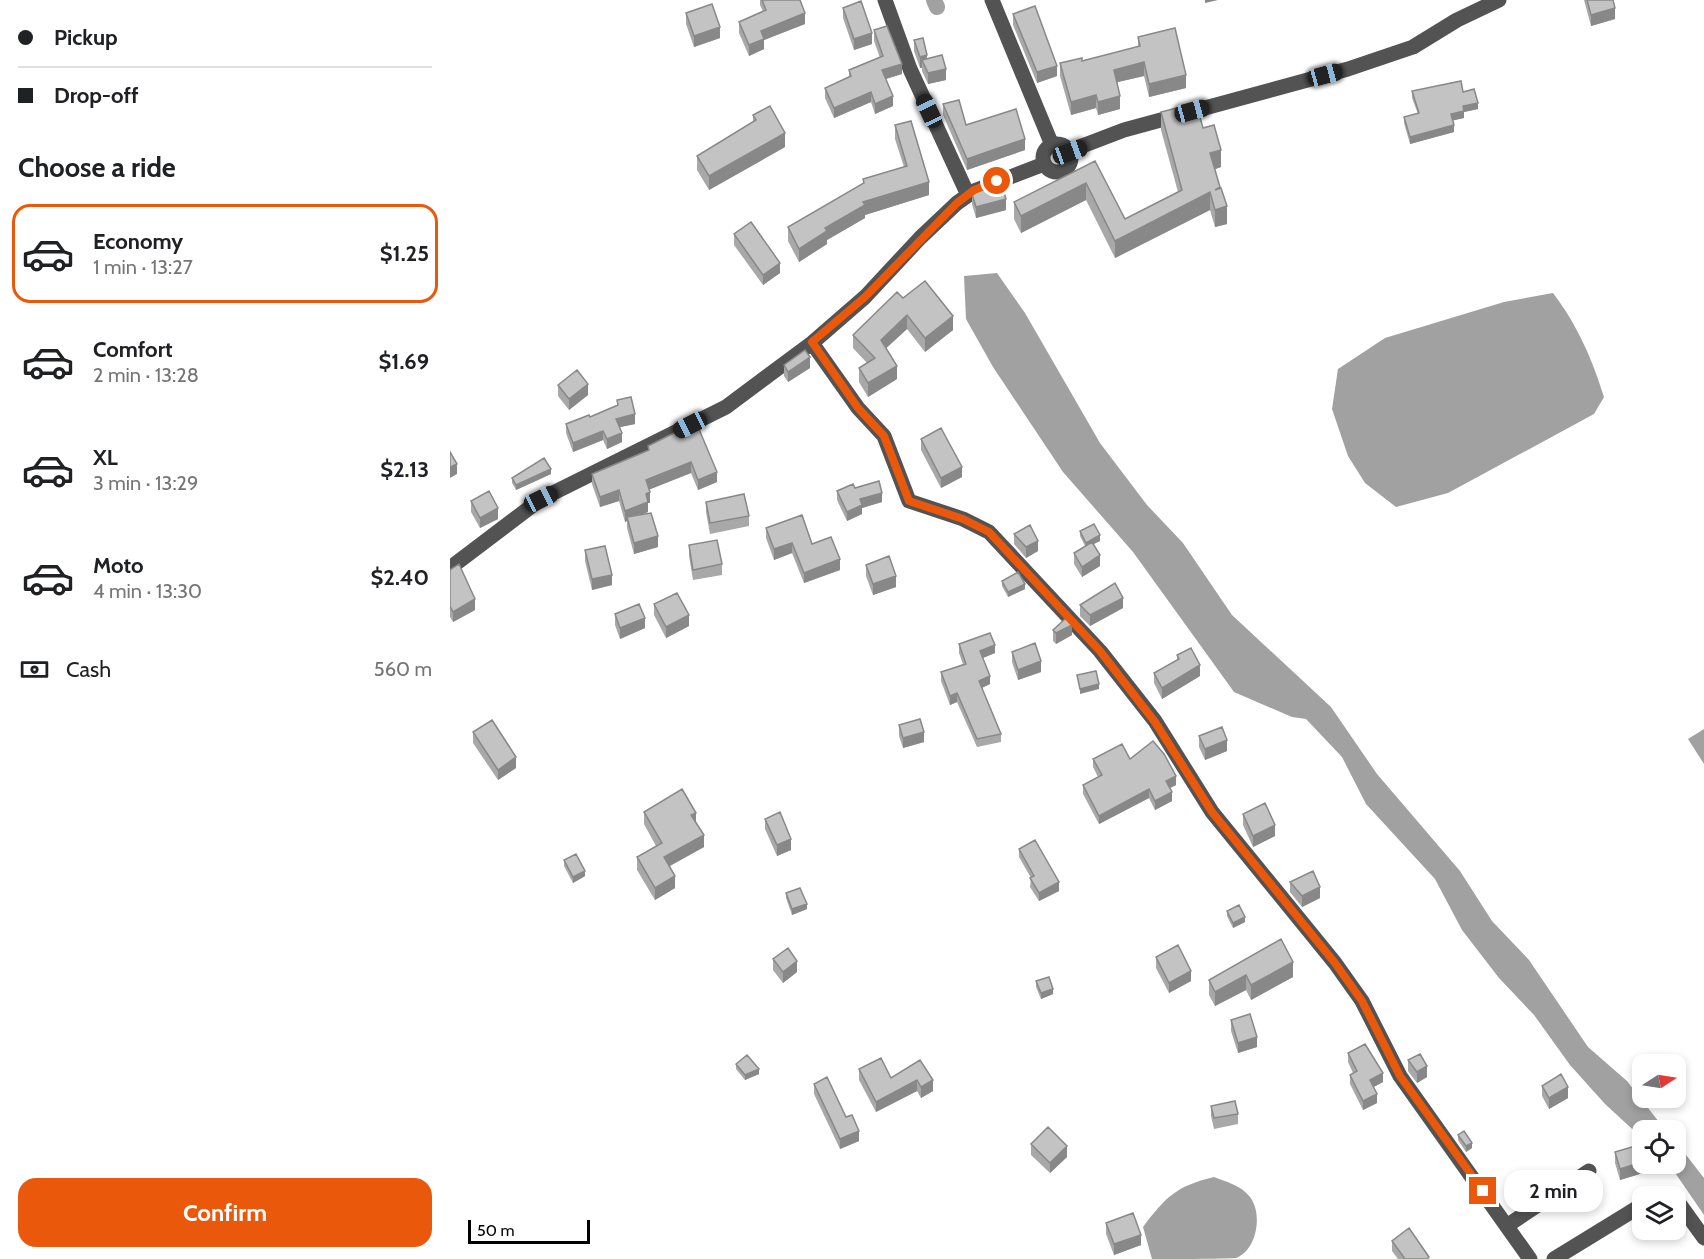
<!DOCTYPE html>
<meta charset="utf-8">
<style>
body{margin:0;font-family:Cabin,sans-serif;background:#f2f2f2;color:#202124;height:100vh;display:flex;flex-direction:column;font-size:22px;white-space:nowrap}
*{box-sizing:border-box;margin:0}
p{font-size:20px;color:#757577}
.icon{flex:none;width:33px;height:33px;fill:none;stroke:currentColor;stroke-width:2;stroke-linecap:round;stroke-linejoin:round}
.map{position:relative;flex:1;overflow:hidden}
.panel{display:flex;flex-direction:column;background:#fff;width:450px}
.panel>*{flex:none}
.top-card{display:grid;align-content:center;height:132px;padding:0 18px;background:#fff}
.needle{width:39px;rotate:78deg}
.buttons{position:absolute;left:1182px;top:1054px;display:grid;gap:12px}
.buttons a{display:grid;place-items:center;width:54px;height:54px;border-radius:12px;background:#fff;box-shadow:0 3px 9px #0003;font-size:30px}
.scale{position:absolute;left:18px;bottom:15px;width:122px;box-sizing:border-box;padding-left:6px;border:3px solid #000;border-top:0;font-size:16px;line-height:21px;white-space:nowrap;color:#000;-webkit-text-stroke:4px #fff;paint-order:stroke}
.end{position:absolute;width:27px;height:27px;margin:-14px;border:8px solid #ea580c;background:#fff;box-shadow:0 0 0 3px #fff}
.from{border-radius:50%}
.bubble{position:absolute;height:42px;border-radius:18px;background:#fff;box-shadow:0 3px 9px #0003;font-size:20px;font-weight:700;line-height:42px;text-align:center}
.car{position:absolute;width:18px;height:36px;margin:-18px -9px;border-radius:8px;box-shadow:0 0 4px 2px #0007;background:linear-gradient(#222 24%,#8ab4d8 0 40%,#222 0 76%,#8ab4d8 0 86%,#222 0)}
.top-card b{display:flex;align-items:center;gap:21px;height:57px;font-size:22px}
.top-card b+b{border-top:2px solid #e0e0e0}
.top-card i{width:15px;height:15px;background:#202124}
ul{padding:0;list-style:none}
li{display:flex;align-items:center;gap:18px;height:99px;margin:0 12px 9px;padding:0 6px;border:3px solid transparent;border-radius:18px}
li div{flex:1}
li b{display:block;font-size:22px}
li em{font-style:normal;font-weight:700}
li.active{border-color:#ea580c}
li>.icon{width:54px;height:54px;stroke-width:1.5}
h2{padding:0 18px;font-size:27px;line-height:72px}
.pay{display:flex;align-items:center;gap:15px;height:66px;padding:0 18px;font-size:22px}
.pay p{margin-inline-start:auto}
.primary-button{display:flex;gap:12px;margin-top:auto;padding:12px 18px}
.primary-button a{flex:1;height:69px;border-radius:18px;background:#ea580c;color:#fff;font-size:24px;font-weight:700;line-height:69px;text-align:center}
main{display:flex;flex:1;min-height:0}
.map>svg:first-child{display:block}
.water{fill:#a1a1a1}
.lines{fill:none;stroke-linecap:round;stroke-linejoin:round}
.canal{stroke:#a1a1a1;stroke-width:16}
.minor{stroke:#535353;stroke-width:15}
.wall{fill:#a8a8a8}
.shaded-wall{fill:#888}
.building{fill:#c3c3c3;stroke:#888;stroke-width:1.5}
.route{stroke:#ea580c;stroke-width:8}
</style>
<main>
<section class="panel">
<div class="top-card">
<b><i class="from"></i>Pickup</b>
<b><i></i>Drop-off</b>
</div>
<h2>Choose a ride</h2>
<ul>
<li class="active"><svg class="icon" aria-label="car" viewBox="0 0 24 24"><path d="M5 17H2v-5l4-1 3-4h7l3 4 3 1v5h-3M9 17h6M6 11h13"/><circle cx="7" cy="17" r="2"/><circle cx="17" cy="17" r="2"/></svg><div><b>Economy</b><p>1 min · 13:27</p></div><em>$1.25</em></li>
<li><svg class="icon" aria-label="car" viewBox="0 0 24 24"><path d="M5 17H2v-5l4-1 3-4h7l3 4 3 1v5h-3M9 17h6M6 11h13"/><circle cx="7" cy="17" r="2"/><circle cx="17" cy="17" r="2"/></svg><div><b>Comfort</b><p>2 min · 13:28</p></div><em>$1.69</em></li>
<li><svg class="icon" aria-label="car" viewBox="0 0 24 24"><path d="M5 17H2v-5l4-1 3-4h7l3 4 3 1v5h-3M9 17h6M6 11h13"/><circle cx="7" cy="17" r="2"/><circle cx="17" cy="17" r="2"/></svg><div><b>XL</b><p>3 min · 13:29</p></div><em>$2.13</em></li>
<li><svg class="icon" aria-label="car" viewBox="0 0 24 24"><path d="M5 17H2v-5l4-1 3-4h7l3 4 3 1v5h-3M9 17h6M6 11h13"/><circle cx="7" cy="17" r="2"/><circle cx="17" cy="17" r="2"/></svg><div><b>Moto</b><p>4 min · 13:30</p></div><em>$2.40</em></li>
</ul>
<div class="pay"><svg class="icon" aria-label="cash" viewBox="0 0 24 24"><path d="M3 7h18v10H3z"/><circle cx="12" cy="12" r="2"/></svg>Cash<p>560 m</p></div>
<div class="primary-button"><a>Confirm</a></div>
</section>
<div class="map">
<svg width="1254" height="1259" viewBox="0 0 1254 1259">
<rect width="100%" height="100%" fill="#fff"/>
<path class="water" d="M547 273 575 313 650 443 697 505 733 543 782 615 881 707 927 774 1010 871 1042 921 1079 960 1138 1047 1177 1081 1216 1131H1192V1138L1155 1104 1120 1065 1084 1015 1049 978 1012 930 985 879 916 804 892 757 856 719 842 717 784 692 683 552 613 472 543 367 516 319 514 276Z
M1103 293C1128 326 1142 359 1154 397L1144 414 998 493 946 507 915 483 898 456 882 409 888 369 935 338 1054 302Z
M1254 729V764L1238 739Z
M1226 1142 1254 1178V1215L1219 1164H1226Z
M764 1177C776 1182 791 1185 800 1197 813 1214 807 1250 786 1258 774 1259 718 1259 702 1259L693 1227C716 1197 726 1186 764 1177Z"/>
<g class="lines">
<path class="canal" d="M484 0 487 7"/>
<path class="minor" d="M435 0 460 69 518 195
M542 0 602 145
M593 158a14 14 0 1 1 28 0a14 14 0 1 1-28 0Z
M619 151 674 130 898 69 963 47 1007 20 1049 0
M362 343 408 408 434 436 459 501 513 519 539 532 650 651 705 721 762 812 885 963 912 1001 950 1076 1080 1259
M0 568 91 499 276 407 362 343 415 297 470 238 507 203 524 191 594 164
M1206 1197 1211 1194 1223 1197
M1226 1199 1254 1238
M1058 1225 1139 1171
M1104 1259 1192 1205"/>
</g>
<path class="wall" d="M310 0H350L355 24 314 40V49L299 56 289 33V22L313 11 310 5Z
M1134 0H1163L1165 19 1141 26Z
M393 8 422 44 404 50 393 18Z
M236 13 270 38 244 47 236 24Z
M563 14 607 76 587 83 563 25Z
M424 30 452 74 436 79 443 106 425 114 421 102 384 118 375 98V88L399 77V70L430 58 424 41Z
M688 37 736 88 699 97 694 76 667 82 670 109 648 115 646 108 621 115 610 76V63L632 61 688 47Z
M464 40 477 59 496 80 478 84 472 71V68H470L464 51Z
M962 91 1013 92 1028 109 1014 112V118L1003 120 1004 132 960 144 954 123V117L968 114 962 98Z
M493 104 516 125 575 150 517 170 493 115Z
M711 112 753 128 771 167 765 169 770 188 777 224 765 227 760 210 665 258 636 200 571 233 564 219V202L645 161 675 219 728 192 711 130Z
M303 115 335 147 259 190 247 170V156L303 122Z
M445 125 479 195 415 215V218L377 240V244L349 262 338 241V227L413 184V179L454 167 445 139Z
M522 194 556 210 526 218 522 204Z
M284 234 330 273 313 285 284 245Z
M453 298 503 330 475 352 457 329 436 348 447 379 418 397 409 382V368L417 363 403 348V335Z
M334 365 360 368 338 382 334 376Z
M108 385 138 395 119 410 108 396Z
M167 400 185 424 170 427 172 442 157 449 153 440 123 452 116 433V424L140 417 167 405Z
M246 422 267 482 248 490 241 473 199 489 200 503H198V512L193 514 208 547 184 554 177 528V521L175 522 169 501 150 507 142 484V474L198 450V446Z
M471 439 512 477 491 488 471 450Z
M101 474 66 490 62 483V478Z
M405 488 432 502 412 508V514L397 521 387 500V491Z
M21 501 48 519 30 528 21 512Z
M256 502 299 516V526L260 534 256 512Z
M316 528 362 544 390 570 354 583 342 553 324 560 316 538Z
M630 531 650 541 643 544 650 566 632 577 624 564V553L635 546 630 536Z
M564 534 588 551 576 558 564 544Z
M239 545 272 564V575L243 580 239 556Z
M135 550 162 585 142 590 135 561Z
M416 565 446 587 423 595 416 576Z
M0 570 25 610 3 622 0 617Z
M552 581 575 589 558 597 552 586Z
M204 604 239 626 216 638 204 615Z
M630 605 673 608 640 626 630 616Z
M165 614 195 628 170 639 165 625Z
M603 630 622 635 606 644 603 641Z
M509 644 545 653 533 658 540 684 532 688 551 734V742L527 747 507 702 500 705 491 681V672L513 664 509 653Z
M562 652 591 672 568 680 562 662Z
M727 655 750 676 712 699 704 683V673L727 660Z
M449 725 474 742 453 748 449 736Z
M23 732 66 768 48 780 23 743Z
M749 736 777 751 755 760 749 747Z
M643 759H680L726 785 720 788 722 801 705 810 699 798 649 824 633 794V785L648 777 643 767Z
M194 812 246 822 254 847 220 866 225 888 205 900 187 870V857L206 846 194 824Z
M793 814 825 836 803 847 793 825Z
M315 819 341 850 327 856 315 829Z
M569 849 609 891 589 901 580 887 581 878 569 857Z
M114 860 135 876 123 883 114 866Z
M840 882 870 898 852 907 840 892Z
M336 893 357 909 342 915 336 898Z
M777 911 795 922 783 928 777 916Z
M831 939 843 977 801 1000 796 990 765 1006 759 995V980Z
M706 957 741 981 719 993 706 968Z
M323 959 347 972 333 983 323 970Z
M586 981 603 994 591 999 586 987Z
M781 1020 807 1047 788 1053 781 1031Z
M898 1053 933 1082 923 1087 927 1103 913 1110 900 1084V1075L903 1073 898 1062Z
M470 1060 483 1091 471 1098 467 1091 426 1112 409 1080V1069L441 1078Z
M958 1060 977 1077 967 1083 958 1071Z
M286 1064 309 1074 295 1080 286 1069Z
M364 1084 396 1117 409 1141 390 1149 364 1094Z
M1092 1086 1118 1098 1099 1109 1092 1096Z
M761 1106 788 1114V1124L764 1129 761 1116Z
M1008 1135 1022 1148 1016 1152 1008 1140Z
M581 1144 617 1157 600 1173 581 1155Z
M1165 1152 1203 1164V1170L1170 1180 1165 1163Z
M656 1223 691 1245 664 1255 656 1234Z
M942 1241 979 1259H948L942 1251Z"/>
<path class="shaded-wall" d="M755 0H768L755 3Z
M1165 8V19L1141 26V15Z
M355 13V24L314 40V49L299 56V45L311 31Z
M270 27V38L244 47V36Z
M422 33V44L404 50V39Z
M477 55V66L472 60V68H470V57Z
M694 62V76L664 83V70Z
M452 64V74L432 80V70Z
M607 66V76L587 83V72Z
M496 69V80L478 84V73Z
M736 75V88L699 97V84Z
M421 92V102L384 118V108Z
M646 95V108L621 115V102Z
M443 96V106L425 114V104Z
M670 96V109L648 115V102Z
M1028 103V109L1014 112V118L1001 121V114L1013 106Z
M1004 125V132L960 144V137Z
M335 133V147L259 190V176Z
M575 139V150L517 170V159Z
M771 150V167L760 171V153Z
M479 182V195L415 215V218L377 240V244L349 262V249L375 228 413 202Z
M636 183V200L571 233V216Z
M760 192V210L665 258V241Z
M556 199V210L526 218V207Z
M777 206V224L765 227V210Z
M330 263V273L313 285V275Z
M457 315V329L431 353V340Z
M503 316V330L475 352V338Z
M360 357V368L338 382V372Z
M447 366V379L418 397V383Z
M138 384V395L119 410V399Z
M185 414V424L166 428V419Z
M153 431V440L123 452V443Z
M172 433V442L157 449V439Z
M241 462V473L196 491V480Z
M7 464V474L0 478V467Z
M512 467V477L491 488V478Z
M101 469V474L66 490V485Z
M267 472V482L248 490V480Z
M169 490V501L150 507V497Z
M200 492V503H198V512L178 521 177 517V521L175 522V511L196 494Z
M432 493V502L412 508V514L397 521V512L410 499Z
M48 508V519L30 528V518Z
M650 535V541L636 548V543Z
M208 536V547L184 554V543Z
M588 541V551L576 558V547Z
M342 543V553L324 560V549Z
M650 555V566L632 577V567Z
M390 559V570L354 583V573Z
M162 575V585L142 590V579Z
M446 576V587L423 595V584Z
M575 584V589L558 597V592Z
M673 598V608L640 626V615Z
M25 599V610L3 622V612Z
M239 615V626L216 638V627Z
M195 618V628L170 639V628Z
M622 625V635L606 644V633Z
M545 645V653L530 659V651Z
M591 661V672L568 680V670Z
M750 665V676L712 699V688Z
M540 676V684L529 689V681Z
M649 684V689L630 694V689Z
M507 693V702L500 705V696Z
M474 732V742L453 748V738Z
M777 740V751L755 760V749Z
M66 757V768L48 780V770Z
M726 776V785L716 790V781Z
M699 789V798L649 824V816Z
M722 792V801L705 810V801Z
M246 813V825L241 815Z
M825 825V836L803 847V836Z
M254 835V847L214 869V857Z
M341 839V850L327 856V845Z
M135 871V876L123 883V877Z
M225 876V888L205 900V888Z
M609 882V891L589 901V893Z
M870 887V898L852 907V896Z
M357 904V909L342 915V909Z
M795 917V922L783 928V923Z
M347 961V972L333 983V972Z
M843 962V977L801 1000V985Z
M741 971V981L719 993V983Z
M796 975V990L765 1006V992Z
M603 989V994L591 999V993Z
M807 1037V1047L788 1053V1043Z
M977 1066V1077L967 1083V1072Z
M309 1069V1074L295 1080V1075Z
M933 1073V1082L920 1089V1080Z
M467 1080V1091L426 1112V1102Z
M483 1080V1091L471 1098V1087Z
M1118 1087V1098L1099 1109V1098Z
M927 1094V1103L913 1110V1101Z
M409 1131V1141L390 1149V1139Z
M1022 1143V1148L1016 1152V1146Z
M617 1146V1157L600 1173V1163Z
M1192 1162V1164H1203V1170L1170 1180V1169Z
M691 1235V1245L664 1255V1244Z"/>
<path class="building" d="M312 0H350L355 13 311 31 314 39 299 45 289 22 316 10Z
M1137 0H1163L1165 8 1141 15Z
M411 1 422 33 404 39 393 8Z
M262 4 270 27 244 36 236 13Z
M585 6 607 66 587 72 563 14Z
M437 26 452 64 432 70 443 96 425 104 421 92 384 108 375 88 401 76 399 70 433 56 424 30Z
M725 28 736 75 699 84 694 62 664 70 670 96 648 102 646 95 621 102 610 63 632 58V61L690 46 688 37Z
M473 38 477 55 470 57 464 40Z
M492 55 496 69 478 73 472 60Z
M1011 81 1013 92 1024 89 1028 103 1013 106 1014 111 1001 114 1004 125 960 137 954 117 969 113 962 91Z
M509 100 516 125 566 109 575 139 517 159 493 104Z
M746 103 753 128 764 125 771 150 760 153 770 187 765 190 771 188 777 206 765 210 760 192 665 241 636 183 571 216 564 202 645 161 675 219 732 190 711 112Z
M320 106 335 133 259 176 247 156 306 120 303 115Z
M461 121 479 182 413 202 415 205 375 228 377 231 349 249 338 227 414 183 413 179 457 166 445 125Z
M551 182 556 199 526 207 522 194Z
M301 222 330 263 313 275 284 234Z
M475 281 503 316 475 338 457 315 431 340 447 366 418 383 409 368 425 358 403 335 447 292 453 298Z
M355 350 360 357 338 372 334 365Z
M127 370 138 384 119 399 108 385Z
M181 397 185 414 166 419 172 433 157 439 153 431 123 443 116 424 139 415 140 417 168 405 167 400Z
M246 422 267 472 248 480 241 462 196 480 200 492 196 494 198 502 175 511 169 490 150 497 142 474 199 450 198 446Z
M491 428 512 467 491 478 471 439Z
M0 452 7 464 0 467Z
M94 458 101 469 66 485 62 478Z
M429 481 432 493 410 499 412 505 397 512 387 491 403 484 405 488Z
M39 491 48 508 30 518 21 501Z
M294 494 299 516 260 523 256 502Z
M201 513 208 536 184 543 177 517Z
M352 515 362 544 381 537 390 559 354 573 342 543 324 549 316 528Z
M644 524 650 535 636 543 630 531Z
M580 525 588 541 576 547 564 534Z
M267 540 272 564 243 570 239 545Z
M642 542 650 555 632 567 624 553Z
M155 546 162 575 142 579 135 550Z
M439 556 446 576 423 584 416 565Z
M9 564 25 599 3 612 0 606V570Z
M568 572 575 584 558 592 552 581Z
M665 583 673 598 640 615 630 605Z
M227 593 239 615 216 627 204 604Z
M189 604 195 618 170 628 165 614Z
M616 618 622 625 606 633 603 630Z
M540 633 545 645 530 651 540 676 529 681 551 734 527 739 507 693 500 696 491 672 516 664 509 644Z
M585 643 591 661 568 670 562 652Z
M741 648 750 665 712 688 704 673 729 659 727 655Z
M646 671 649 684 630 689 627 675Z
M470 719 474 732 453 738 449 725Z
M42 720 66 757 48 770 23 732Z
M772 727 777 740 755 749 749 736Z
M703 741 714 754 726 776 716 781 722 792 705 801 699 789 649 816 633 785 652 775 643 759 672 744 680 759Z
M232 789 246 813 241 815 254 835 214 857 225 876 205 888 187 857 212 843 194 812Z
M815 803 825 825 803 836 793 814Z
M330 812 341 839 327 845 315 819Z
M585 840 609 882 589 893 580 878 584 876 569 849Z
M126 854 135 871 123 877 114 860Z
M863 871 870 887 852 896 840 882Z
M350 888 357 904 342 909 336 893Z
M789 905 795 917 783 923 777 911Z
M831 939 843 962 801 985 796 975 765 992 759 980Z
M728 945 741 971 719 983 706 957Z
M338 948 347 961 333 972 323 959Z
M599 977 603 989 591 993 586 981Z
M800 1014 807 1037 788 1043 781 1020Z
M915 1044 933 1073 920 1080 927 1094 913 1101 900 1075 907 1071 898 1053Z
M970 1054 977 1066 967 1072 958 1060Z
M297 1055 309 1069 295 1075 286 1064Z
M431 1058 441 1078 470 1060 483 1080 471 1087 467 1080 426 1102 409 1069Z
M1111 1074 1118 1087 1099 1098 1092 1086Z
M377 1077 396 1117 402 1115 409 1131 390 1139 364 1084Z
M785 1101 788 1114 764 1118 761 1106Z
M598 1127 617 1146 600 1163 581 1144Z
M1014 1131 1022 1143 1016 1146 1008 1135Z
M1192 1144V1162L1170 1169 1165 1152Z
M683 1213 691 1235 664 1244 656 1223Z
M959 1228 979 1257 977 1259H955L942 1241Z"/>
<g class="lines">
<path class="route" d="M547 181 524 190 507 203 415 297 362 342 408 408 434 436 459 501 513 519 539 532 650 651 705 722 762 812 885 963 912 1001 950 1076 1033 1191"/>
</g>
</svg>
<div class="buttons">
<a><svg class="needle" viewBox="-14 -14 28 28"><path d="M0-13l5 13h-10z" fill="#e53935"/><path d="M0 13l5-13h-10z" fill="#757577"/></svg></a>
<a><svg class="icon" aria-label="locate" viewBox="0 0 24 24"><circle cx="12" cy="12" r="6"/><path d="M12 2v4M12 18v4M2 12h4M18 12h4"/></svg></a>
<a><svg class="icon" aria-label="layers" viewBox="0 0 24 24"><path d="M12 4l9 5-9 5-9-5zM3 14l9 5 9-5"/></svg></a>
</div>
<div class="scale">50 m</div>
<i class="end from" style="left:547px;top:181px"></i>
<i class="end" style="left:1033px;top:1191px"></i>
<div class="bubble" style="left:1054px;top:1170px;width:99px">2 min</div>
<i class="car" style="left:875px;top:75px;rotate:75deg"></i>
<i class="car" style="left:479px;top:111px;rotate:335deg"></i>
<i class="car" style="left:742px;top:111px;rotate:75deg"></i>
<i class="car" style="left:620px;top:152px;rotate:70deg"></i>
<i class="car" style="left:240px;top:425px;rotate:243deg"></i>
<i class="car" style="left:91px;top:499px;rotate:64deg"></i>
</div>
</main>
